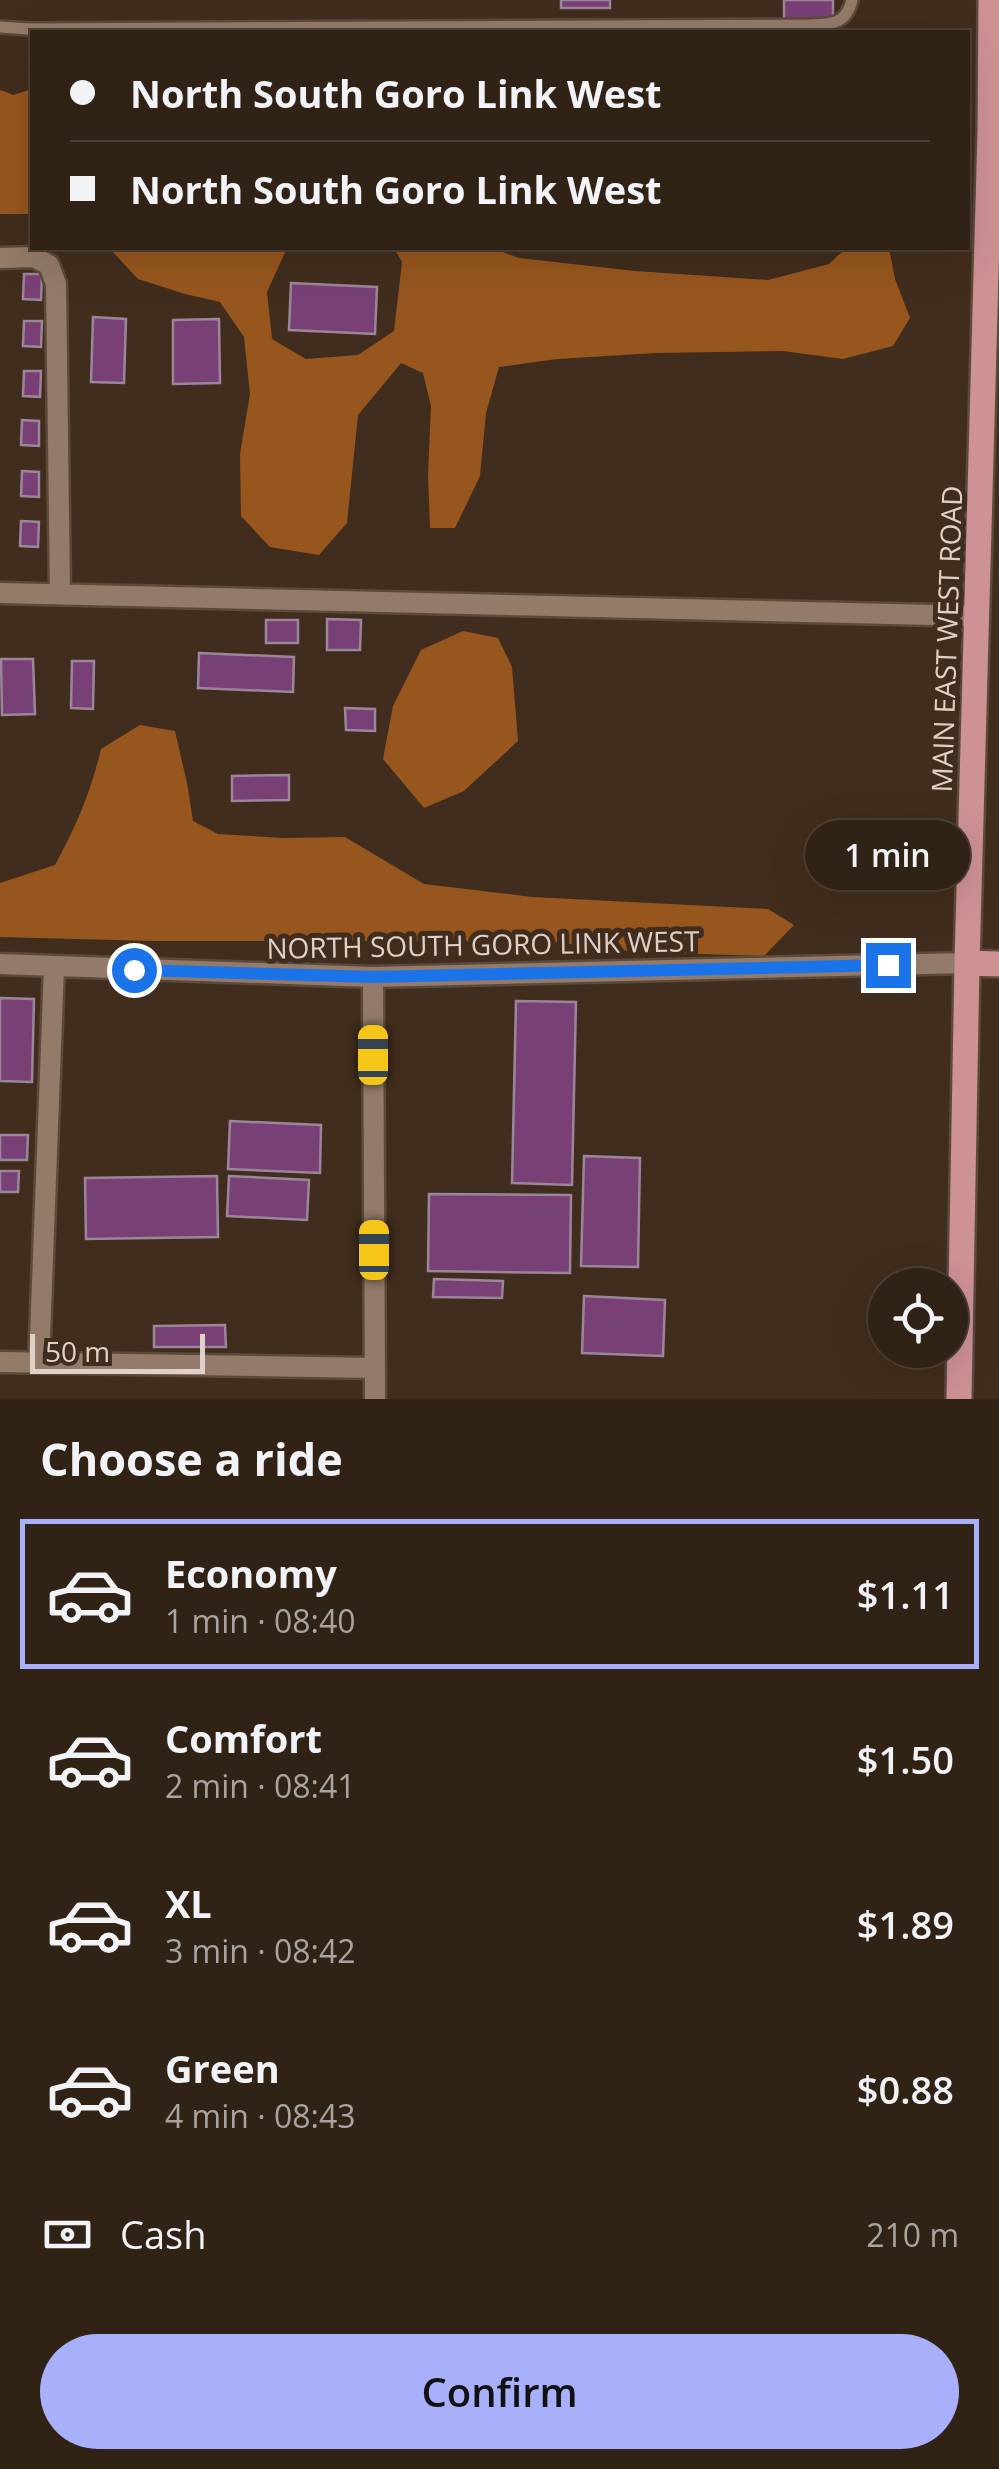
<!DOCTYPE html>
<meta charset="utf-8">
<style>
body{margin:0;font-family:"Open Sans",sans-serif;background:#3d2f23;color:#f1f3f6;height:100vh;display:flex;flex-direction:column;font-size:38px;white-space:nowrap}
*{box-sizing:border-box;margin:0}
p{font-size:32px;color:#a8a4a1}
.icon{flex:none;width:55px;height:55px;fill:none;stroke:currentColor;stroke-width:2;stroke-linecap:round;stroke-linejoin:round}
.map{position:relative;height:1399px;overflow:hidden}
.drawer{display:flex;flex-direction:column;background:#312216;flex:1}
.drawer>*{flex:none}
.hud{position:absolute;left:30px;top:30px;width:940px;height:220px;border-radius:0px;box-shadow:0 10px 40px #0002,0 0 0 2px #4c3f35;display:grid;align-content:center;height:220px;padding:0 40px;background:#312216}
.tools{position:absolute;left:868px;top:1268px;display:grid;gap:20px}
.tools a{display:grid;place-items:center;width:100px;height:100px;border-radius:50%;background:#312216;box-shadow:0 10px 40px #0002,0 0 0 2px #4c3f35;font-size:50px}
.scale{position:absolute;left:30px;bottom:25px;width:175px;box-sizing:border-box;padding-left:10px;border:5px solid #dfd1c8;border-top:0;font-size:28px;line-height:35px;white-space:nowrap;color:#dfd1c8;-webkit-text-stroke:8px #412d1d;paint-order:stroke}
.end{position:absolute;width:45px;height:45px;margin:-22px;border:12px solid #1a73e8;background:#fff;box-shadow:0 0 0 5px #fff}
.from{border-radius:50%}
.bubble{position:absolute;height:70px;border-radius:35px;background:#312216;box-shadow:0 10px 40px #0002,0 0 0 2px #4c3f35;font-size:32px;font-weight:600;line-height:70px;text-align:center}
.car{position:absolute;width:30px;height:60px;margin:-30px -15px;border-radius:12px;box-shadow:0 0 8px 2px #0007;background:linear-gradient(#f5c518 24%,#345 0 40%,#f5c518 0 76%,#345 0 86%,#f5c518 0)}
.hud b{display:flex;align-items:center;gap:35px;height:95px;font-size:38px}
.hud b+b{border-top:2px solid #4c3f35}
.hud i{width:25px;height:25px;background:#f1f3f6}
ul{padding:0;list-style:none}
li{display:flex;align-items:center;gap:30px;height:150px;margin:0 20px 15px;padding:0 20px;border:5px solid transparent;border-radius:0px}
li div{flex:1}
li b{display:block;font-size:38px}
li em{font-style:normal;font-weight:600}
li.selected{border-color:#a8b0fc}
li>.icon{width:90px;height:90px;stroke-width:1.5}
h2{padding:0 40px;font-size:45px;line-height:120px}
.pay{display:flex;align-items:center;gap:25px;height:110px;padding:0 40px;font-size:38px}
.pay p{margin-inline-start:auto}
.button{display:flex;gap:20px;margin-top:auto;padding:20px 40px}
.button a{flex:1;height:115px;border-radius:60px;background:#a8b0fc;color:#111;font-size:40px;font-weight:600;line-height:115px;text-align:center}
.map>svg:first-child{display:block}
.forest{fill:#97561e}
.building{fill:#794076;stroke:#9b8599;stroke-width:2.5}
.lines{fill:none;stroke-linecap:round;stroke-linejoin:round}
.service-casing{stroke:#5b4a3c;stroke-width:16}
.minor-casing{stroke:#5b4a3c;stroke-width:25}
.primary-casing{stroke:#5b4a3c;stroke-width:30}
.service{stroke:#937a69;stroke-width:11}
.minor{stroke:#937a69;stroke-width:20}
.primary{stroke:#ce9194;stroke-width:25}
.route{stroke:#1a73e8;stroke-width:12}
.labels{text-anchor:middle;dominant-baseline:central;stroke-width:10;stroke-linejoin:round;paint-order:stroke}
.street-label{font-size:28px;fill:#dfd1c8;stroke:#412d1d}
</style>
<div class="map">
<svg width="999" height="1399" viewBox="0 0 999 1399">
<rect width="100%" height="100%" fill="#412d1d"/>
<path class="forest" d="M32 89V214H0V90L13 95Z
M109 248H287L267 292 272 339 306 359 358 355 394 331 402 262 394 248H492L519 258 635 271 768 280 829 264 846 248H889L895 279 910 318 893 346 843 359 783 351 656 353 557 359 499 367 486 413 480 476 455 528H430L428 474 431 406 423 373 401 363 358 415 347 523 319 555 270 547 241 516 240 454 250 394 244 337 220 302 185 294 138 279Z
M463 631 498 638 512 667 518 741 464 791 424 808 383 759 393 706 421 650Z
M140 725 175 731 187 783 193 821 218 834 284 838 345 837 424 884 532 897 768 909 794 925 764 956 637 952 545 941H152L0 937V883L55 865C76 827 91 791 101 749Z"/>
<path class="building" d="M561 0H610V8H561Z
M784 0H833V20H784Z
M24 274H42L41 300 23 299Z
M291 283 377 287 375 334 289 330Z
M93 317 126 319 124 383 91 382Z
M219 319 220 383 173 384V320Z
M24 321H42L41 347 23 346Z
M24 371H41L40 397 23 396Z
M22 420 39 421V446L21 445Z
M22 471 39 472V497L21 496Z
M21 521 39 522 38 547 20 546Z
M327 619 361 620 360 650H327Z
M266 620H298V643H266Z
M199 653 294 657 293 692 198 688Z
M1 659H33L35 714 2 715Z
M72 661H94L93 709 71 708Z
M345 708 375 709V731L346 730Z
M289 775V800L232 801V776Z
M0 998 34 999 32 1082 0 1081Z
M516 1001 576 1002 572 1185 512 1183Z
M230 1121 321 1125 320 1173 228 1169Z
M0 1135H28L27 1160H0Z
M584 1156 640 1158 638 1267 581 1266Z
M0 1171H19L18 1192H0Z
M217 1176 218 1237 86 1239 85 1178Z
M229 1176 309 1180 307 1220 227 1216Z
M429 1194 571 1195 570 1273 428 1271Z
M434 1279 503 1281 502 1298 433 1297Z
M584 1296 665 1300 663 1356 582 1353Z
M225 1325 226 1347H154V1326Z"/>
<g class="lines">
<defs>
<path id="service" d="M0 27 29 29 809 25C831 24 846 25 852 0"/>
<path id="minor" d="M0 258 34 257 49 265 56 284 60 594
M0 593 977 616
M0 964 373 977 967 963
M373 977 375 1399
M0 1362 375 1368
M39 1363 54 967"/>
<path id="primary" d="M967 963 999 964
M959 1399 967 963 990 131 991 0"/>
</defs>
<use href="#service" class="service-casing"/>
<use href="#minor" class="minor-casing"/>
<use href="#primary" class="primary-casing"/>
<use href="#service" class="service"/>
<use href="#minor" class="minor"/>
<use href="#primary" class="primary"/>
</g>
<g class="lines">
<path class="route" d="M134 970 373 977 888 965"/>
</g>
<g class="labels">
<g class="street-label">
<text transform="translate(946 639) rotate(-88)">MAIN EAST WEST ROAD</text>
<text transform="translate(483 944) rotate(-1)">NORTH SOUTH GORO LINK WEST</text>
</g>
</g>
</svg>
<div class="tools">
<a><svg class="icon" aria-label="locate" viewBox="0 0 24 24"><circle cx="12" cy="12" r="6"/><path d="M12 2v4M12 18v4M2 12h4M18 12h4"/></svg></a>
</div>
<div class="scale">50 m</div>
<i class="end from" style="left:134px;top:970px"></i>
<i class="end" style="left:888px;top:965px"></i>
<div class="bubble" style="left:805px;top:820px;width:165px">1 min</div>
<i class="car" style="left:373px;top:1055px;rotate:0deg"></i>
<i class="car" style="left:374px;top:1250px;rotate:0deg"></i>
<div class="hud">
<b><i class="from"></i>North South Goro Link West</b>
<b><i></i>North South Goro Link West</b>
</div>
</div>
<section class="drawer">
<h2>Choose a ride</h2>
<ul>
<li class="selected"><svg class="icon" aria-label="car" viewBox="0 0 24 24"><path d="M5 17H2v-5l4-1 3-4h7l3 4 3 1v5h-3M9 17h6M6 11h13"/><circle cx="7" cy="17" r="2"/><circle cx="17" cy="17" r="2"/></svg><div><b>Economy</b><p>1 min · 08:40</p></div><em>$1.11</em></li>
<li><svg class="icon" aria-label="car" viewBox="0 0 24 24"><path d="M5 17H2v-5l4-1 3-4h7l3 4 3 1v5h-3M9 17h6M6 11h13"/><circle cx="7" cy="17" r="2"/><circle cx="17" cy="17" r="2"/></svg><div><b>Comfort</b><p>2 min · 08:41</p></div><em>$1.50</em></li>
<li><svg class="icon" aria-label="car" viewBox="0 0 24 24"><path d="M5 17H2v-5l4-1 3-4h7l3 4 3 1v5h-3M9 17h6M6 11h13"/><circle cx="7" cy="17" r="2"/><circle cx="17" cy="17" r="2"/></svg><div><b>XL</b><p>3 min · 08:42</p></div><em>$1.89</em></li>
<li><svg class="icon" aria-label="car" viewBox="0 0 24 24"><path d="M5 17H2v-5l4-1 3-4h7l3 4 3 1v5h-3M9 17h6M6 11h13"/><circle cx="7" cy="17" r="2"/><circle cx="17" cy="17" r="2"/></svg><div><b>Green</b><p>4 min · 08:43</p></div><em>$0.88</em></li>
</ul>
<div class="pay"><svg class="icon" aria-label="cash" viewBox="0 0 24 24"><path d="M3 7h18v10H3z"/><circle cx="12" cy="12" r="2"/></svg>Cash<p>210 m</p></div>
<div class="button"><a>Confirm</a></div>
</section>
